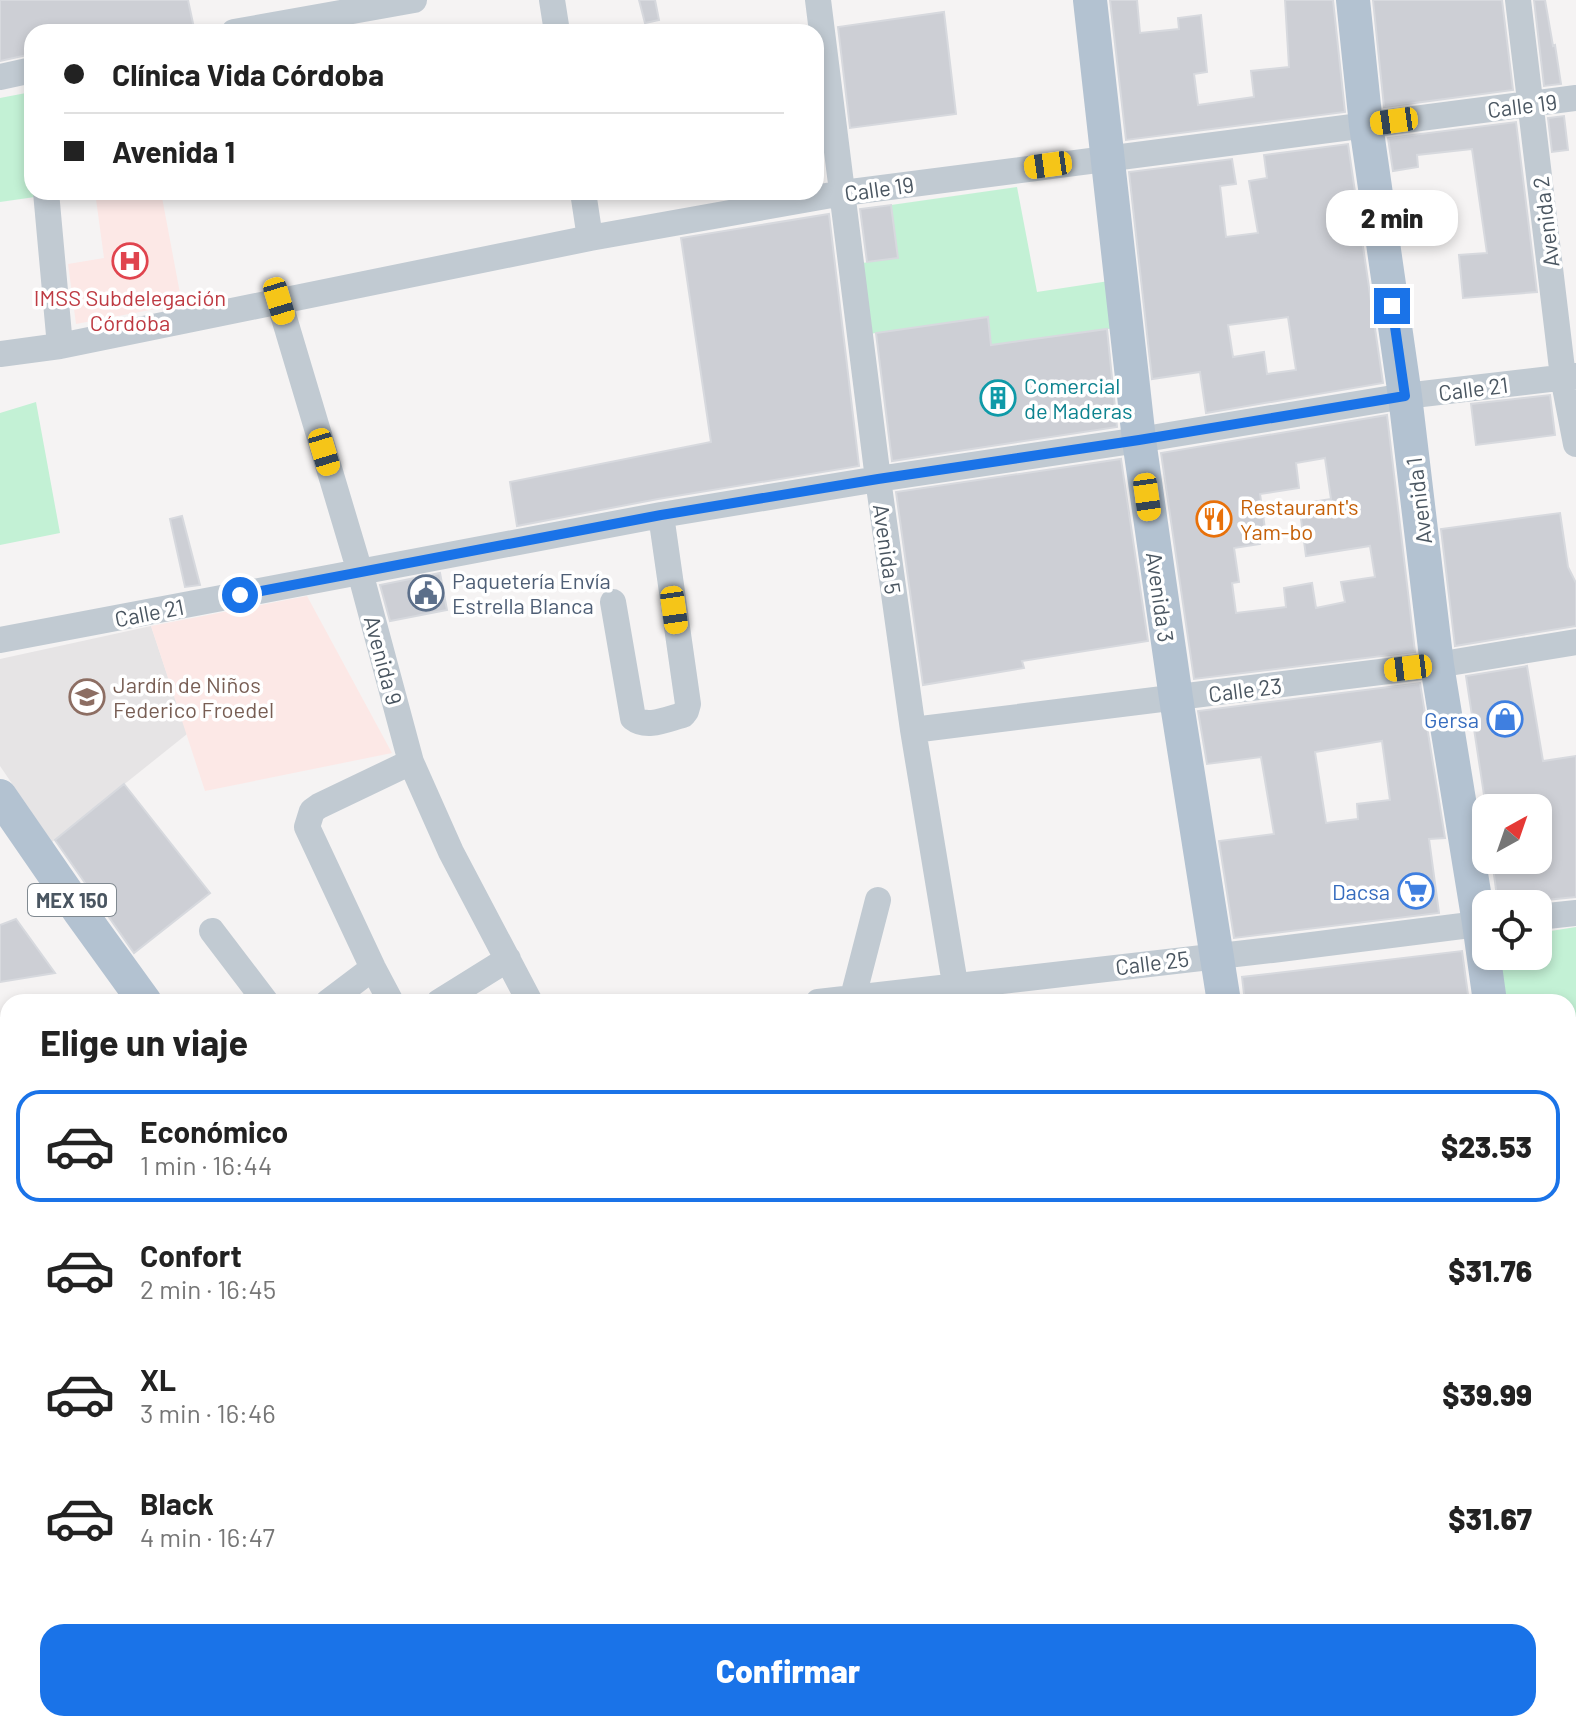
<!DOCTYPE html>
<html lang="es">
<meta charset="utf-8">
<style>
body{margin:0;font-family:Barlow,sans-serif;background:#f6f6f6;color:#222;height:100vh;display:flex;flex-direction:column;font-size:30px;white-space:nowrap}
*{box-sizing:border-box;margin:0}
p{font-size:26px;color:#767676}
.icon{flex:none;width:44px;height:44px;fill:none;stroke:currentColor;stroke-width:2;stroke-linecap:round;stroke-linejoin:round}
.map{position:relative;flex:1;overflow:hidden}
.side{position:absolute;left:0px;top:994px;width:1576px;height:738px;display:flex;flex-direction:column;background:#fff;border-radius:24px 24px 0 0;box-shadow:0 4px 12px #0003}
.side>*{flex:none}
.guide{position:absolute;left:24px;top:24px;width:800px;height:176px;border-radius:24px;box-shadow:0 4px 12px #0003;display:grid;align-content:center;height:176px;padding:0 40px;background:#fff}
.needle{width:52px;rotate:40deg}
.controls{position:absolute;left:1472px;top:794px;display:grid;gap:16px}
.controls a{display:grid;place-items:center;width:80px;height:80px;border-radius:16px;background:#fff;box-shadow:0 4px 12px #0003;font-size:40px}
.end{position:absolute;width:36px;height:36px;margin:-18px;border:10px solid #1a73e8;background:#fff;box-shadow:0 0 0 4px #fff}
.from{border-radius:50%}
.bubble{position:absolute;height:56px;border-radius:24px;background:#fff;box-shadow:0 4px 12px #0003;font-size:26px;font-weight:800;line-height:56px;text-align:center}
.car{position:absolute;width:24px;height:48px;margin:-24px -12px;border-radius:10px;box-shadow:0 0 6px 2px #0007;background:linear-gradient(#f5c518 24%,#345 0 40%,#f5c518 0 76%,#345 0 86%,#f5c518 0)}
.guide b{display:flex;align-items:center;gap:28px;height:76px;font-size:30px}
.guide b+b{border-top:2px solid #e0e0e0}
.guide i{width:20px;height:20px;background:#222}
ul{padding:0;list-style:none}
li{display:flex;align-items:center;gap:24px;height:112px;margin:0 16px 12px;padding:0 24px;border:4px solid transparent;border-radius:24px}
li div{flex:1}
li b{display:block;font-size:30px}
li em{font-style:normal;font-weight:800}
li.selected{border-color:#1a73e8}
li>.icon{width:72px;height:72px;stroke-width:1.5}
h2{padding:0 40px;font-size:36px;line-height:96px}
.cta{display:flex;gap:16px;margin-top:auto;padding:16px 40px}
.cta a{flex:1;height:92px;border-radius:24px;background:#1a73e8;color:#fff;font-size:32px;font-weight:800;line-height:92px;text-align:center}
.map>svg:first-child{display:block}
.education{fill:#e6e4e5}
.medical{fill:#fce8e6}
.green{fill:#c3f1d5}
.building{fill:#cdcfd5;stroke:#d7d9de;stroke-width:2;fill-rule:evenodd}
.lines{fill:none;stroke-linecap:round;stroke-linejoin:round}
.minor{stroke:#c1cad2;stroke-width:26}
.major{stroke:#b3c2d1;stroke-width:34}
.route{stroke:#1a73e8;stroke-width:10}
.labels{text-anchor:middle;dominant-baseline:central;stroke-width:7;stroke-linejoin:round;paint-order:stroke}
.shield{fill:#fff;stroke:#808990;stroke-width:2}
.shield-label{font-size:20px;font-weight:bold;fill:#4a5661}
.street-label{font-size:22px;fill:#4a5661;stroke:#fff}
.health-label{font-size:22px;fill:#be3a42;stroke:#fff}
.culture-label{font-size:22px;fill:#0d838f;stroke:#fff;text-anchor:start}
.food-label{font-size:22px;fill:#c56008;stroke:#fff;text-anchor:start}
.service-label{font-size:22px;fill:#4e5e75;stroke:#fff;text-anchor:start}
.education-label{font-size:22px;fill:#785e54;stroke:#fff;text-anchor:start}
.shop-label{font-size:22px;fill:#366cbe;stroke:#fff;text-anchor:end}
</style>
<div class="map">
<svg width="1576" height="1731" viewBox="0 0 1576 1731">
<rect width="100%" height="100%" fill="#f5f3f3"/>
<path class="education" d="M151 626 187 734 52 842 0 766V659Z"/>
<path class="medical" d="M136 192H161L182 304 76 324 68 264 104 258 96 199Z
M307 596 392 753 205 791 151 626Z"/>
<path class="green" d="M26 93 32 159V192H35V197L0 202V98Z
M1017 187 1037 292 1109 281 1115 328 991 345 987 317 869 334 862 263 898 258 891 205Z
M36 402 60 533 0 545V413Z
M1576 927V1167L1568 1169V1002H1501L1495 956H1538V933Z"/>
<path class="building" d="M0 0H188L194 28 171 32H32V54L0 61Z
M639 0H655L659 20 645 23Z
M1110 0H1137L1140 33 1179 29 1178 18 1201 15 1207 72 1194 74 1198 105 1254 97 1251 71 1289 67 1285 0H1333L1345 112 1126 140Z
M1373 0H1502L1513 90 1384 107Z
M1534 0H1545L1553 46 1555 45 1561 84 1544 86Z
M944 12 956 114 850 128 838 27Z
M1564 116 1568 150 1552 152 1548 118Z
M1516 122 1537 292 1463 298 1459 255 1487 253 1472 149 1417 155 1418 167 1393 171 1388 138Z
M1348 144 1383 383 1206 413 1200 372 1152 379 1129 172 1232 159 1236 184 1220 186 1226 237 1258 233 1249 181 1267 178 1264 155ZM1288 317 1296 370 1267 374 1264 352 1233 357 1228 325Z
M891 205 898 258 867 262 860 209Z
M829 214 859 466 658 499 517 526 510 482 711 442 681 238Z
M988 317 991 345 1107 329 1117 427 892 461 876 333Z
M1550 395 1555 435 1476 445 1471 404Z
M1387 415 1415 652 1194 679 1161 453ZM1325 458 1331 499 1299 504 1306 556 1370 546 1375 577 1341 582 1345 602 1316 608 1312 583 1284 588 1286 607 1236 613 1232 583 1239 582 1234 548 1260 544 1257 530 1265 529 1260 494 1299 488 1296 463Z
M1121 459 1148 641 1022 661 1024 668 923 685 896 492Z
M1560 513 1568 567 1576 583V626L1455 646 1441 529Z
M182 516 200 585 185 587 170 519Z
M440 573 447 610 390 621 380 585Z
M1527 666 1543 761 1576 756V897L1536 901 1529 904H1498L1492 860H1538V808H1486L1466 676Z
M1420 683 1445 838 1429 839 1439 913 1234 938 1219 841 1274 834 1261 757 1207 764 1198 711ZM1382 741 1390 800 1357 804 1358 819 1326 823 1315 752Z
M124 784 210 893 134 953 55 840Z
M16 919 55 973 0 982V925Z
M1462 951 1469 1002H1245L1242 977Z"/>
<g class="lines">
<path class="minor" d="M552 0 557 32
M818 0 878 479 913 730 958 1002
M1518 0 1563 377 1576 444
M234 32 414 0
M0 77 32 70
M46 192 60 346
M583 192 590 238
M279 301 360 572 411 762 451 852 530 1002
M0 354 60 346 590 238 843 193 1576 98
M613 602 633 718C647 729 667 719 683 715L686 711 688 704 661 515
M0 640 661 515 878 479 1139 440 1405 396 1576 376
M913 730 1437 665 1576 642
M1538 917 1576 913
M212 931 266 1002
M853 997 878 900
M328 1002 373 968
M391 1002 373 968 307 827 312 811 319 806 411 762
M439 1002 508 959
M818 1002 1272 950 1486 923
M0 1286 8 1281
M1568 1349 1576 1345
M0 1577 8 1573
M0 1689 8 1705
M18 1724 22 1731
M804 1724 805 1731
M1058 1724 1059 1731
M341 1731 355 1724
M986 1731 1000 1724"/>
<path class="major" d="M1090 0 1139 440 1176 698 1224 1002
M1353 0 1366 125 1405 396 1437 665 1479 923 1490 1002
M0 796 80 912 145 1002
M635 1724 640 1731
M666 1724 671 1731
M1441 1724 1445 1731
M1518 1731 1519 1724"/>
</g>
<g class="lines">
<path class="route" d="M240 595 661 515 878 479 1139 440 1405 396 1392 306"/>
</g>
<defs>
<symbol id="hospital-ring" viewBox="-11 -11 22 22"><circle r="9.5" fill="#fff" stroke="#e0444e" stroke-width="1.5"/><path d="M-5-5h3v3.5h4V-5h3V5h-3V1.5h-4V5h-3Z" fill="#e0444e"/></symbol>
<symbol id="building-ring" viewBox="-11 -11 22 22"><circle r="9.5" fill="#fff" stroke="#0f9aa8" stroke-width="1.5"/><path d="M-4-6H4V6H1V3H-1V6H-4ZM-2.5-4.3h1.7v1.8h-1.7ZM.8-4.3h1.7v1.8H.8ZM-2.5-1h1.7V.8h-1.7ZM.8-1h1.7V.8H.8Z" fill="#0f9aa8"/></symbol>
<symbol id="restaurant-ring" viewBox="-11 -11 22 22"><circle r="9.5" fill="#fff" stroke="#e8710a" stroke-width="1.5"/><path d="M-5-6h1v4h1v-4h1v4h1v-4h1v5L-1.5 .5V6h-2V.5L-5-1ZM5-6V6H3V1.5H1.5Q1.5-4 5-6Z" fill="#e8710a"/></symbol>
<symbol id="civic-ring" viewBox="-11 -11 22 22"><circle r="9.5" fill="#fff" stroke="#5c6f8a" stroke-width="1.5"/><path d="M-.6-6.5H3V-4.5H.6V-3L4-1V1h2V6H-6V1h2V-1L-.6-3ZM-1.2 2.5V6h2.4V2.5Z" fill="#5c6f8a"/></symbol>
<symbol id="school-ring" viewBox="-11 -11 22 22"><circle r="9.5" fill="#fff" stroke="#8d6e63" stroke-width="1.5"/><path d="M0-5L7-2L0 1L-7-2ZM-4 1L0 2.5L4 1V4Q0 6-4 4Z" fill="#8d6e63"/></symbol>
<symbol id="shop-ring" viewBox="-11 -11 22 22"><circle r="9.5" fill="#fff" stroke="#3f7fe0" stroke-width="1.5"/><path d="M-5-2.5h2.3a2.7 3.5 0 0 1 5.4 0H5L5.5 6h-11ZM-1.5-2.5h3a1.5 2.3 0 0 0-3 0Z" fill="#3f7fe0"/></symbol>
<symbol id="supermarket-ring" viewBox="-11 -11 22 22"><circle r="9.5" fill="#fff" stroke="#3f7fe0" stroke-width="1.5"/><path d="M-6-5.5h2.5l.6 2H6L4.5 2H-2.5L-4.4-4H-6ZM-1.5 3.2a1.3 1.3 0 1 0 .1 0ZM3 3.2a1.3 1.3 0 1 0 .1 0Z" fill="#3f7fe0"/></symbol>
</defs>
<g fill-rule="evenodd">
<use href="#hospital-ring" x="110" y="241" width="40" height="40"/>
<use href="#building-ring" x="978" y="378" width="40" height="40"/>
<use href="#restaurant-ring" x="1194" y="499" width="40" height="40"/>
<use href="#civic-ring" x="406" y="573" width="40" height="40"/>
<use href="#school-ring" x="67" y="677" width="40" height="40"/>
<use href="#shop-ring" x="1485" y="699" width="40" height="40"/>
<use href="#supermarket-ring" x="1396" y="871" width="40" height="40"/>
</g>
<g class="labels">
<rect class="shield" x="28" y="884" width="88" height="32" rx="6"/>
<g class="shield-label">
<text x="72" y="900">MEX 150</text>
</g>
<g class="street-label">
<text transform="translate(1522 105) rotate(-7)">Calle 19</text>
<text transform="translate(879 188) rotate(-8)">Calle 19</text>
<text transform="translate(1545 222) rotate(-97)">Avenida 2</text>
<text transform="translate(1473 388) rotate(-7)">Calle 21</text>
<text transform="translate(1418 501) rotate(-97)">Avenida 1</text>
<text transform="translate(888 549) rotate(82)">Avenida 5</text>
<text transform="translate(1161 597) rotate(82)">Avenida 3</text>
<text transform="translate(149 612) rotate(-11)">Calle 21</text>
<text transform="translate(384 660) rotate(75)">Avenida 9</text>
<text transform="translate(1245 689) rotate(-7)">Calle 23</text>
<text transform="translate(1152 962) rotate(-7)">Calle 25</text>
</g>
<g class="health-label">
<text x="130" y="297">IMSS Subdelegación<tspan x="130" dy="25">Córdoba</tspan></text>
</g>
<g class="culture-label">
<text x="1024" y="385">Comercial<tspan x="1024" dy="25">de Maderas</tspan></text>
</g>
<g class="food-label">
<text x="1240" y="506">Restaurant's<tspan x="1240" dy="25">Yam-bo</tspan></text>
</g>
<g class="service-label">
<text x="452" y="580">Paquetería Envía<tspan x="452" dy="25">Estrella Blanca</tspan></text>
</g>
<g class="education-label">
<text x="113" y="684">Jardín de Niños<tspan x="113" dy="25">Federico Froedel</tspan></text>
</g>
<g class="shop-label">
<text x="1479" y="719">Gersa</text>
<text x="1390" y="891">Dacsa</text>
</g>
</g>
</svg>
<div class="controls">
<a><svg class="needle" viewBox="-14 -14 28 28"><path d="M0-13l5 13h-10z" fill="#e53935"/><path d="M0 13l5-13h-10z" fill="#767676"/></svg></a>
<a><svg class="icon" aria-label="locate" viewBox="0 0 24 24"><circle cx="12" cy="12" r="6"/><path d="M12 2v4M12 18v4M2 12h4M18 12h4"/></svg></a>
</div>
<i class="end from" style="left:240px;top:595px"></i>
<i class="end" style="left:1392px;top:306px"></i>
<div class="bubble" style="left:1326px;top:190px;width:132px">2 min</div>
<i class="car" style="left:1394px;top:121px;rotate:262deg"></i>
<i class="car" style="left:1048px;top:165px;rotate:262deg"></i>
<i class="car" style="left:279px;top:301px;rotate:163deg"></i>
<i class="car" style="left:324px;top:452px;rotate:163deg"></i>
<i class="car" style="left:1147px;top:497px;rotate:172deg"></i>
<i class="car" style="left:674px;top:610px;rotate:172deg"></i>
<i class="car" style="left:1408px;top:668px;rotate:263deg"></i>
<div class="guide">
<b><i class="from"></i>Clínica Vida Córdoba</b>
<b><i></i>Avenida 1</b>
</div>
<section class="side">
<h2>Elige un viaje</h2>
<ul>
<li class="selected"><svg class="icon" aria-label="car" viewBox="0 0 24 24"><path d="M5 17H2v-5l4-1 3-4h7l3 4 3 1v5h-3M9 17h6M6 11h13"/><circle cx="7" cy="17" r="2"/><circle cx="17" cy="17" r="2"/></svg><div><b>Económico</b><p>1 min · 16:44</p></div><em>$23.53</em></li>
<li><svg class="icon" aria-label="car" viewBox="0 0 24 24"><path d="M5 17H2v-5l4-1 3-4h7l3 4 3 1v5h-3M9 17h6M6 11h13"/><circle cx="7" cy="17" r="2"/><circle cx="17" cy="17" r="2"/></svg><div><b>Confort</b><p>2 min · 16:45</p></div><em>$31.76</em></li>
<li><svg class="icon" aria-label="car" viewBox="0 0 24 24"><path d="M5 17H2v-5l4-1 3-4h7l3 4 3 1v5h-3M9 17h6M6 11h13"/><circle cx="7" cy="17" r="2"/><circle cx="17" cy="17" r="2"/></svg><div><b>XL</b><p>3 min · 16:46</p></div><em>$39.99</em></li>
<li><svg class="icon" aria-label="car" viewBox="0 0 24 24"><path d="M5 17H2v-5l4-1 3-4h7l3 4 3 1v5h-3M9 17h6M6 11h13"/><circle cx="7" cy="17" r="2"/><circle cx="17" cy="17" r="2"/></svg><div><b>Black</b><p>4 min · 16:47</p></div><em>$31.67</em></li>
</ul>
<div class="cta"><a>Confirmar</a></div>
</section>
</div>
